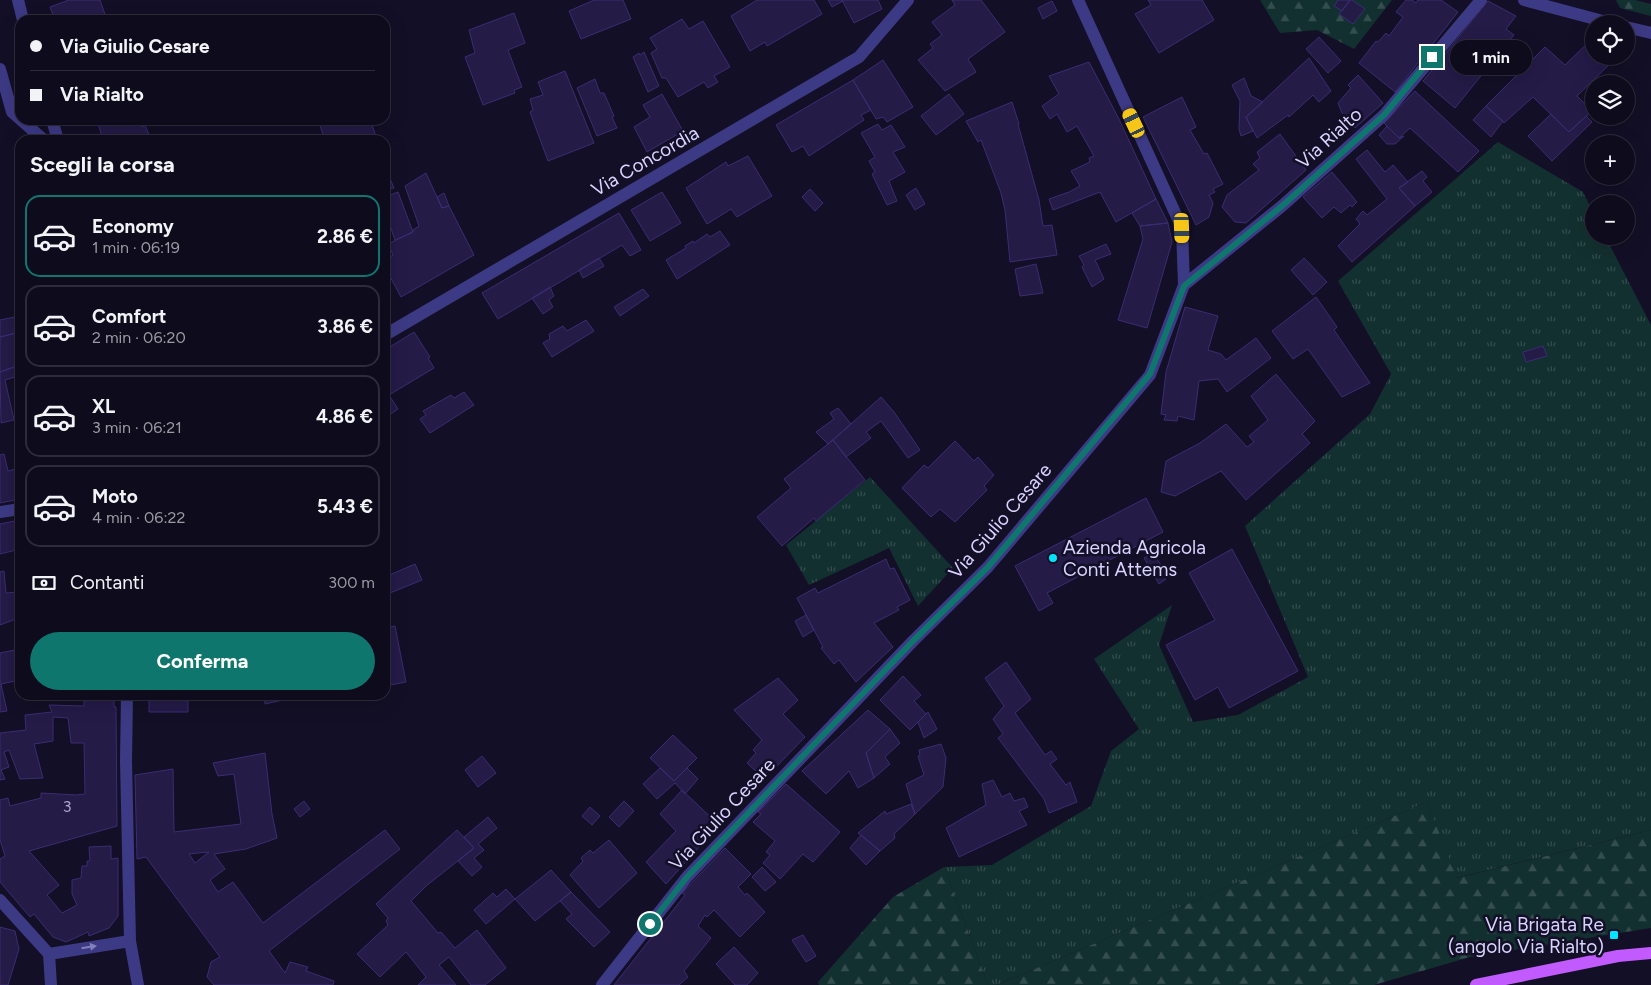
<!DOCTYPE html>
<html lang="it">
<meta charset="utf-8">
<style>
body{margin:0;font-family:Figtree,sans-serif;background:#1c1929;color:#f1f3f6;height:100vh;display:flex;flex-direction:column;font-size:19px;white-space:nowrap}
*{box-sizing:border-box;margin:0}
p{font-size:16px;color:#9b9ba3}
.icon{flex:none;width:28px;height:28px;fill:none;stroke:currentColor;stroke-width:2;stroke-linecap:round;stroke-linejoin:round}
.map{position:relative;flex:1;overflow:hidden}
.side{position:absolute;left:15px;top:135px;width:375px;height:565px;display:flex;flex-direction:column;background:#0e0b1c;border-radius:15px;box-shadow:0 5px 20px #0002,0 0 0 1px #2e2b3b}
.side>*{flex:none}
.hud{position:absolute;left:15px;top:15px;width:375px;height:110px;border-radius:15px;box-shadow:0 5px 20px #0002,0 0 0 1px #2e2b3b;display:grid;align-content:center;height:110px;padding:0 15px;background:#0e0b1c}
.controls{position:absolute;left:1585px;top:15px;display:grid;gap:10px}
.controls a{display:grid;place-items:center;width:50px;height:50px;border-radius:50%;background:#0e0b1c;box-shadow:0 5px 20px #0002,0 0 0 1px #2e2b3b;font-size:25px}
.end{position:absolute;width:22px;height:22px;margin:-11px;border:6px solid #0f766e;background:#fff;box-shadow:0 0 0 2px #fff}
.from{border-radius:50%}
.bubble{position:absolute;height:35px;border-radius:18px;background:#0e0b1c;box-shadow:0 5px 20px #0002,0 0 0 1px #2e2b3b;font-size:16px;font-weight:700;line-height:35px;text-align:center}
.car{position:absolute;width:15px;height:30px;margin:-15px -8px;border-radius:6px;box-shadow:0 0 4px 1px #0007;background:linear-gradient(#f5c518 24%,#345 0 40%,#f5c518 0 76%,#345 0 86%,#f5c518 0)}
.hud b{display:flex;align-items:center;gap:18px;height:48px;font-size:19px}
.hud b+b{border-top:1px solid #2e2b3b}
.hud i{width:12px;height:12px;background:#f1f3f6}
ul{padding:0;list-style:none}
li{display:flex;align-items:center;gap:15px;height:82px;margin:0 10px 8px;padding:0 5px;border:2px solid #2e2b3b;border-radius:15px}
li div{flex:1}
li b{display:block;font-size:19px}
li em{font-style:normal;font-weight:700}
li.on{border-color:#0f766e}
li>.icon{width:45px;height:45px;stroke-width:1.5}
h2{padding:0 15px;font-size:22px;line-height:60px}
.pay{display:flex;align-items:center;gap:12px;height:55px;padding:0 15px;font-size:19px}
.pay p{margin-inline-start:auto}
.cta{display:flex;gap:10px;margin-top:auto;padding:10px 15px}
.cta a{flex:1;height:58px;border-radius:30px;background:#0f766e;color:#fff;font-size:20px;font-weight:700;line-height:58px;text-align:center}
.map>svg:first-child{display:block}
.grass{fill:url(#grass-tufts)}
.forest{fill:url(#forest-firs)}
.building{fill:#241b47;stroke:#3b2d73;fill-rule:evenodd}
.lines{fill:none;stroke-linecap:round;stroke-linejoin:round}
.minor{stroke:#3d3a85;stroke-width:12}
.primary{stroke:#c25bff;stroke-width:12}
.oneway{fill:#837fbc}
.route{stroke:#0f766e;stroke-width:6}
.poi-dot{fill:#00e5ff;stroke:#130f26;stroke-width:2}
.labels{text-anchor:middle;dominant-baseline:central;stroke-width:5;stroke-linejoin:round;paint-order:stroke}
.number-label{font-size:16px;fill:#aca6d1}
.street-label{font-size:19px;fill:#d9d4ff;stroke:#130f26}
.poi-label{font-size:19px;fill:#d9d4ff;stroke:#130f26;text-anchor:start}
</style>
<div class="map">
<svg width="1651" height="985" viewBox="0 0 1651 985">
<defs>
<pattern id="grass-tufts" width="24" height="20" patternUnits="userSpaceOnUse" patternTransform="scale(1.25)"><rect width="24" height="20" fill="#12302f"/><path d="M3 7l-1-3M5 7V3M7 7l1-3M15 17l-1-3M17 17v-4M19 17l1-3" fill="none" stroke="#344d4e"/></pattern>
<pattern id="forest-firs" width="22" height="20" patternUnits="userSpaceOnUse" patternTransform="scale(1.25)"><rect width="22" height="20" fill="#12302f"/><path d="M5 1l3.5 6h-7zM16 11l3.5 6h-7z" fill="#344d4e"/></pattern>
</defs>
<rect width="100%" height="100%" fill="#130f26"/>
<path class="grass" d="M1498 142 1583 192 1594 214V236H1605L1651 325V830L1456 878 1427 802 997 985H988L944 867 992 865 1091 806 1111 751 1139 729 1094 659 1172 605 1159 645 1193 722 1238 715 1308 677 1245 526 1370 414 1391 374 1338 281Z
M870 477 953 568 918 606 889 548 809 585 786 545Z"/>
<path class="forest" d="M1260 0H1392L1354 49 1317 30 1280 33Z
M1616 0H1635L1651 4V16L1620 8Z
M1427 802 1457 878 1651 830V928L1470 957 1374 985H997Z
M944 867 988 985H819L818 982 893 897Z"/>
<path class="building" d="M69 0H100L107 20H55L50 7Z
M594 0H623L631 19 581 39 569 11Z
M757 0H814L822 14 767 46 765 42 750 51 731 16Z
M828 0H842L843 1 832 7Z
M842 0H878L882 9 854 23Z
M952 0H981L1005 32 968 59 976 72 945 91 918 60 933 48 930 44 942 35 932 22 955 5Z
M1148 0H1202L1214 20 1159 53 1135 14 1151 5Z
M1338 0H1350L1342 11 1334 6Z
M1350 0H1352L1365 9 1353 24 1339 14Z
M1406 0H1412L1416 3 1418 0H1441L1458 12 1395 92 1359 63 1376 41 1378 42 1386 33 1389 36 1403 17 1396 12Z
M1052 1 1057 11 1043 19 1038 8Z
M1488 1 1516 16 1506 29 1514 35 1455 108 1423 81Z
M514 13 525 43 508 50 522 87 514 90 515 93 483 105 465 57 475 53 469 30Z
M682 19 689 29 703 21 730 67 714 76 718 82 708 88 704 82 678 97 666 78H662L651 53 657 49 650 38Z
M1319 37 1341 61 1328 73 1306 49Z
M1594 37V56L1617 57 1577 96 1592 111 1569 132 1533 97 1504 123 1486 106 1545 47 1565 65Z
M644 52 659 86 648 92 633 57 639 53 640 55Z
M1309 58 1331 91 1319 102 1313 95 1289 117 1288 115 1257 138 1246 117Z
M883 60 913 107 887 122 883 117 876 119 853 80Z
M1089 62 1119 119 1156 199 1116 222 1100 192 1053 210 1049 199 1069 192 1080 186 1071 171 1090 162 1089 158 1094 156 1077 126 1067 132 1057 114 1050 119 1042 106 1059 94 1049 76Z
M565 71 594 143 548 161 530 112 533 110 530 99 543 95 538 82Z
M1358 75 1383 103 1355 128 1342 113 1338 103 1351 88 1348 85Z
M1244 78 1251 96 1263 102 1246 117 1253 131 1241 136 1239 129 1240 101 1232 85Z
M595 79 600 93H604L614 116 612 117 617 128 597 136 577 88Z
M853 80 871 110 861 115 864 120 809 156 803 146 792 152 776 125Z
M1415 91 1479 151 1458 172 1410 128 1399 138 1384 123Z
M662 94 683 131 647 152 634 127 650 117 643 105Z
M949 94 964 114 936 135 921 116Z
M1182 97 1196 127 1190 130 1204 154 1207 153 1223 184 1213 189 1215 192 1209 195 1213 203 1209 217 1196 225 1143 117Z
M1012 102 1019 124H1018L1039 200 1043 226 1052 225 1057 255 1010 262 1005 210 1001 193 981 140 978 142 966 121Z
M1486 106 1503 121 1491 137 1473 120Z
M1551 114 1569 132 1586 116 1592 122 1552 161 1528 136Z
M97 120H139L142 127 145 125 151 140H103Z
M318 120H370L376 136 363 140H325Z
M878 124 882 130 891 125 905 147 893 152 905 172 889 181 897 201 887 205 872 174 875 172 869 161 875 157 861 133Z
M1387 126 1399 138 1404 136 1395 144H1387L1379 135Z
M1280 134 1306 170 1246 223 1235 222 1222 207 1227 195 1259 170 1253 164 1260 158 1257 152Z
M1367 150 1385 172 1393 165 1408 182 1399 188 1415 206 1352 262 1338 246 1360 224 1356 219 1363 211 1367 215 1387 199 1356 159Z
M748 156 772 196 737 217 731 209 707 224 686 188 726 162 728 166Z
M386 169 394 188 385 190V170Z
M1422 171 1427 177 1423 181 1432 192 1415 206 1399 188Z
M1332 172 1357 202 1352 207 1350 205 1341 213 1334 207 1322 218 1303 197Z
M426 173 442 208 449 206 474 255 401 297 387 271 385 264V261L393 255 388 244 413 232V230L419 226 405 186Z
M916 188 925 204 915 210 906 195Z
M810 189 823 203 815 211 802 197Z
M398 192 413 232 395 240 385 211V197Z
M662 192 681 223 650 241 631 210Z
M444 193 449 206 442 208 437 197Z
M1156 199 1168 223 1140 226 1132 213Z
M619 213 641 250 630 256 622 245 498 319 482 293Z
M1168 223 1172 242 1147 328 1118 320 1143 239 1140 226Z
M720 231 730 245 677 279 666 260 686 248 685 246 693 241 694 243 707 234 710 237Z
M1106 244 1111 254 1095 260 1104 279 1092 287 1082 267 1084 265 1079 256Z
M599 258 604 266 583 278 579 270Z
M1304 258 1327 282 1313 295 1291 270Z
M1036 264 1043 293 1020 296 1015 269Z
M550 287 554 296 549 300 553 307 543 314 532 298Z
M643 289 649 296 620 316 614 307Z
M1316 297 1337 327 1334 330 1370 383 1342 397 1308 349 1293 359 1272 331Z
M1185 307 1218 316 1208 350 1221 354 1226 360 1256 338 1271 358 1227 392 1218 379 1199 381 1194 420 1178 416 1177 421 1164 420 1166 415 1161 414 1166 372Z
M20 316V332L0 337V320Z
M586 320 594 331 552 357 543 343 550 339 549 334 563 326 567 331Z
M20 332V379L14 367 0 372V337Z
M414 332 430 357 428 358 434 368 389 395 398 409 385 418V350Z
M1543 346 1547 356 1526 362 1523 352Z
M14 367 18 376 5 380 14 420 1 423 0 372Z
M1276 374 1315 421 1302 434 1310 443 1246 500 1221 471 1175 496 1161 492 1166 461 1200 443 1226 424 1247 447 1254 442 1249 436 1268 420 1251 396Z
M464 392 474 405 430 433 420 419 426 415 423 411 451 395 454 398Z
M881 397 894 412 920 450 908 458 881 421 866 432 871 438 846 457 833 440Z
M838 408 851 424 828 444 816 432 834 419 830 413Z
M833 440 865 480 816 521 814 518 782 546 757 517 791 488 784 479Z
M955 441 974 461 978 457 994 475 984 486 987 490 955 522 940 509 931 517 902 488 924 465 928 468Z
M4 454 8 471 20 468V499L0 503V455Z
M1146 498 1163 532 1047 593 1053 603 1039 611 1015 566Z
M20 520V549L0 554V524Z
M1232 549 1298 671 1229 708 1218 687 1195 700 1166 645 1215 620 1189 573Z
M1154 553 1165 573 1164 574 1166 579 1159 584 1144 558Z
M886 559 890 569 894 568 910 600 897 607 899 610 874 623 893 647 856 682 839 660 834 664 821 648 823 647 797 598 815 588 818 593Z
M415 564 422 580 385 595V577Z
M4 571 6 593 20 592V610L15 611 16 619 0 625V572Z
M806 615 814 630 803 637 795 621Z
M395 626 406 682 385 686V628Z
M20 649V680L1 684 7 711 0 712V653Z
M1006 662 1031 699 1015 713 1045 755 1051 751 1057 759 1050 764 1066 785 1070 782 1077 802 1049 813 1044 799 998 738 1003 734 993 719 1004 706 985 678Z
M903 676 921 695 914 701 926 714 910 730 880 700Z
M778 678 798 700 783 714 805 737 774 769 773 768 762 777 747 763 756 753 753 750 762 740 734 710Z
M84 695H114V707H116L117 826 29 851 59 885 47 895 62 913 77 905 72 894V880L81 878 82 866H87V861H90L89 847 111 846V859L118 858V916L109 928 89 936 88 932 66 942 53 937 34 914 30 917 0 882V859L5 856 0 840V800L8 798 10 806 41 798V793L76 795 85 794 84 743H71L68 718 53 717V741L34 744 43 778 20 779 9 750 4 752 9 767 1 770 5 779 0 780V733L26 730 25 715 52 712 49 705 84 706Z
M149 695H188V712H149Z
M264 695H304L265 704Z
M868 710 890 729 866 753 874 778 858 788 849 771 826 794 802 771Z
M928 712 937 729 924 738 918 722Z
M890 729 900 743 885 757 890 764 874 778 866 753Z
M673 735 697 758 674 781 650 758Z
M941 744 946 758 943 787 915 814 906 784 924 775 918 756 920 755 919 750Z
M265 753 272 814 277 838 246 849 214 854 225 869 210 880 218 892 233 882 263 923 385 830 400 849 269 951 285 973 290 962 308 967 306 971 334 981 333 985H214L207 977 211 962 220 957 146 857 137 859 135 775 173 769 174 832 241 824 234 774 218 776 213 763ZM209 852 195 863 189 854 198 853Z
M482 756 496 773 478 787 465 770Z
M660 768 674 781 687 768 698 779 685 794 675 783 657 799 643 784Z
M993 780 1002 797 1010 793 1014 801 1024 798 1028 807 1019 811 1027 825 959 857 946 828 986 805 982 784Z
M786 784 840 832 813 862 803 854 780 879 763 863 770 855 766 852 775 841 753 822 761 814 758 812Z
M682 790 719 825 666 884 646 862 676 831 660 814Z
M304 801 310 809 300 817 294 809Z
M624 801 634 811 619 827 609 817Z
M911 804 915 814 894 834 895 838 880 851 858 833 885 811 886 814Z
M590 807 600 816 592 825 582 816Z
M488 817 497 828 478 844 484 850 474 858 482 867 472 876 458 861 474 848 464 837Z
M457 830 474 848 426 886 411 901 438 933 441 932 455 948 477 930 506 968 485 985H471L449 957 439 965 456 985H418L426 977 406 952 380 977 357 954 388 925 386 921 388 918 376 904Z
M861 835 880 851 866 865 850 848Z
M609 840 637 873 599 908 570 875 583 861 581 858 590 850 593 853Z
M725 848 751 874 738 887 745 895 747 893 765 912 740 937 714 910 707 917 705 915 698 926 711 938 684 971 688 977 679 985H614L685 895 682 893Z
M762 867 776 882 765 891 752 877Z
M551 870 571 892 535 921 515 899Z
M506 889 515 899 486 924 474 910 493 893 497 897Z
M571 892 610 932 594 947 566 919 572 914 560 901Z
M0 927 15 931 19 949 8 985H0Z
M803 935 816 956 806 962 792 940Z
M734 947 758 973 747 985H735L716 964Z"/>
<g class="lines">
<path class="minor" d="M18 0 23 20
M1524 0 1614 24
M1626 27 1651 33
M0 69 12 112 20 119
M21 120 44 140
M52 120 58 140
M1184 285 1282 206 1384 115 1481 0
M385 335 859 57 908 0
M0 512 20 509
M127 695 126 761 130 941 138 985
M0 900 49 954
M49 954 130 941
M49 954 51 985
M602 985 687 877 914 640 988 567 1150 375 1184 285 1182 228 1078 0"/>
<path class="primary" d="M1476 985 1618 956 1651 953"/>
</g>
<defs><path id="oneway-solid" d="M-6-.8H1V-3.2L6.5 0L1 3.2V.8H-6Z" transform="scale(1.25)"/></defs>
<use class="oneway" href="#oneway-solid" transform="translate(89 947) rotate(-9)"/>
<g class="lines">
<path class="route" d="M650 924 687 877 914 640 988 567 1150 374 1184 286 1282 206 1384 115 1432 57"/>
</g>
<g class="poi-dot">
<circle cx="1053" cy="558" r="5"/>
<rect x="1609" y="930" width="10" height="10" rx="2.5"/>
</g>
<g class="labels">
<g class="number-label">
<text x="67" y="806">3</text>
</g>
<g class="street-label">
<text transform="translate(1329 138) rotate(-42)">Via Rialto</text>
<text transform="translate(645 161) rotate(-30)">Via Concordia</text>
<text transform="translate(1000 521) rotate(-49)">Via Giulio Cesare</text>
<text transform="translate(722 814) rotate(-47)">Via Giulio Cesare</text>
</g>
<g class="poi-label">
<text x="1063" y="547">Azienda Agricola<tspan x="1063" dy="22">Conti Attems</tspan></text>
<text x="1604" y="924" text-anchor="end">Via Brigata Re<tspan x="1604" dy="22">(angolo Via Rialto)</tspan></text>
</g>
</g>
</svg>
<div class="controls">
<a><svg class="icon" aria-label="locate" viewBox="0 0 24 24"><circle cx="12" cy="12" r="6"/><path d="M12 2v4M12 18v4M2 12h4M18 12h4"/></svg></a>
<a><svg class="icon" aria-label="layers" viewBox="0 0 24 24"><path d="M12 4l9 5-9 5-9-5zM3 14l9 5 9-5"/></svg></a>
<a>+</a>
<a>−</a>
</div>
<i class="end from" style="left:650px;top:924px"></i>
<i class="end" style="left:1432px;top:57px"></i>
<div class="bubble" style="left:1450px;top:40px;width:82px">1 min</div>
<i class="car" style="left:1134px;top:123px;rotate:335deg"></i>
<i class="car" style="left:1182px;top:228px;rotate:178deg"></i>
<div class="hud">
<b><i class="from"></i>Via Giulio Cesare</b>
<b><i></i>Via Rialto</b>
</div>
<section class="side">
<h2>Scegli la corsa</h2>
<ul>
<li class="on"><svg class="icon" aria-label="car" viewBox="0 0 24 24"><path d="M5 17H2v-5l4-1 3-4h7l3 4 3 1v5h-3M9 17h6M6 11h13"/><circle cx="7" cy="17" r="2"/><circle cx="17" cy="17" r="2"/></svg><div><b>Economy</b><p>1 min · 06:19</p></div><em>2.86 €</em></li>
<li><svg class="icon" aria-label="car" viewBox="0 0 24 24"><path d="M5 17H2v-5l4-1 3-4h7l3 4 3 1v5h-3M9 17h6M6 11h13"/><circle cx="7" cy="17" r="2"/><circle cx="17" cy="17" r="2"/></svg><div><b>Comfort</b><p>2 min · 06:20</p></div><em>3.86 €</em></li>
<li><svg class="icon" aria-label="car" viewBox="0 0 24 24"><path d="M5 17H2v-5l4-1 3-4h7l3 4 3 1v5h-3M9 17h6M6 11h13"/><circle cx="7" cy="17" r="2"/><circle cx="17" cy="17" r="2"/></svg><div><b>XL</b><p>3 min · 06:21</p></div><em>4.86 €</em></li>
<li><svg class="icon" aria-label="car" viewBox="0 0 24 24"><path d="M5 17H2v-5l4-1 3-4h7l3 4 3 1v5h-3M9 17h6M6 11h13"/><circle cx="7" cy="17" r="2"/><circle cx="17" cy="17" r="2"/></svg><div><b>Moto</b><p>4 min · 06:22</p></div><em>5.43 €</em></li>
</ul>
<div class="pay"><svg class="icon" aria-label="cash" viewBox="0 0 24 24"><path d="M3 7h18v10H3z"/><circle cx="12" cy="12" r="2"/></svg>Contanti<p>300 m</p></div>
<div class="cta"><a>Conferma</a></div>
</section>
</div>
